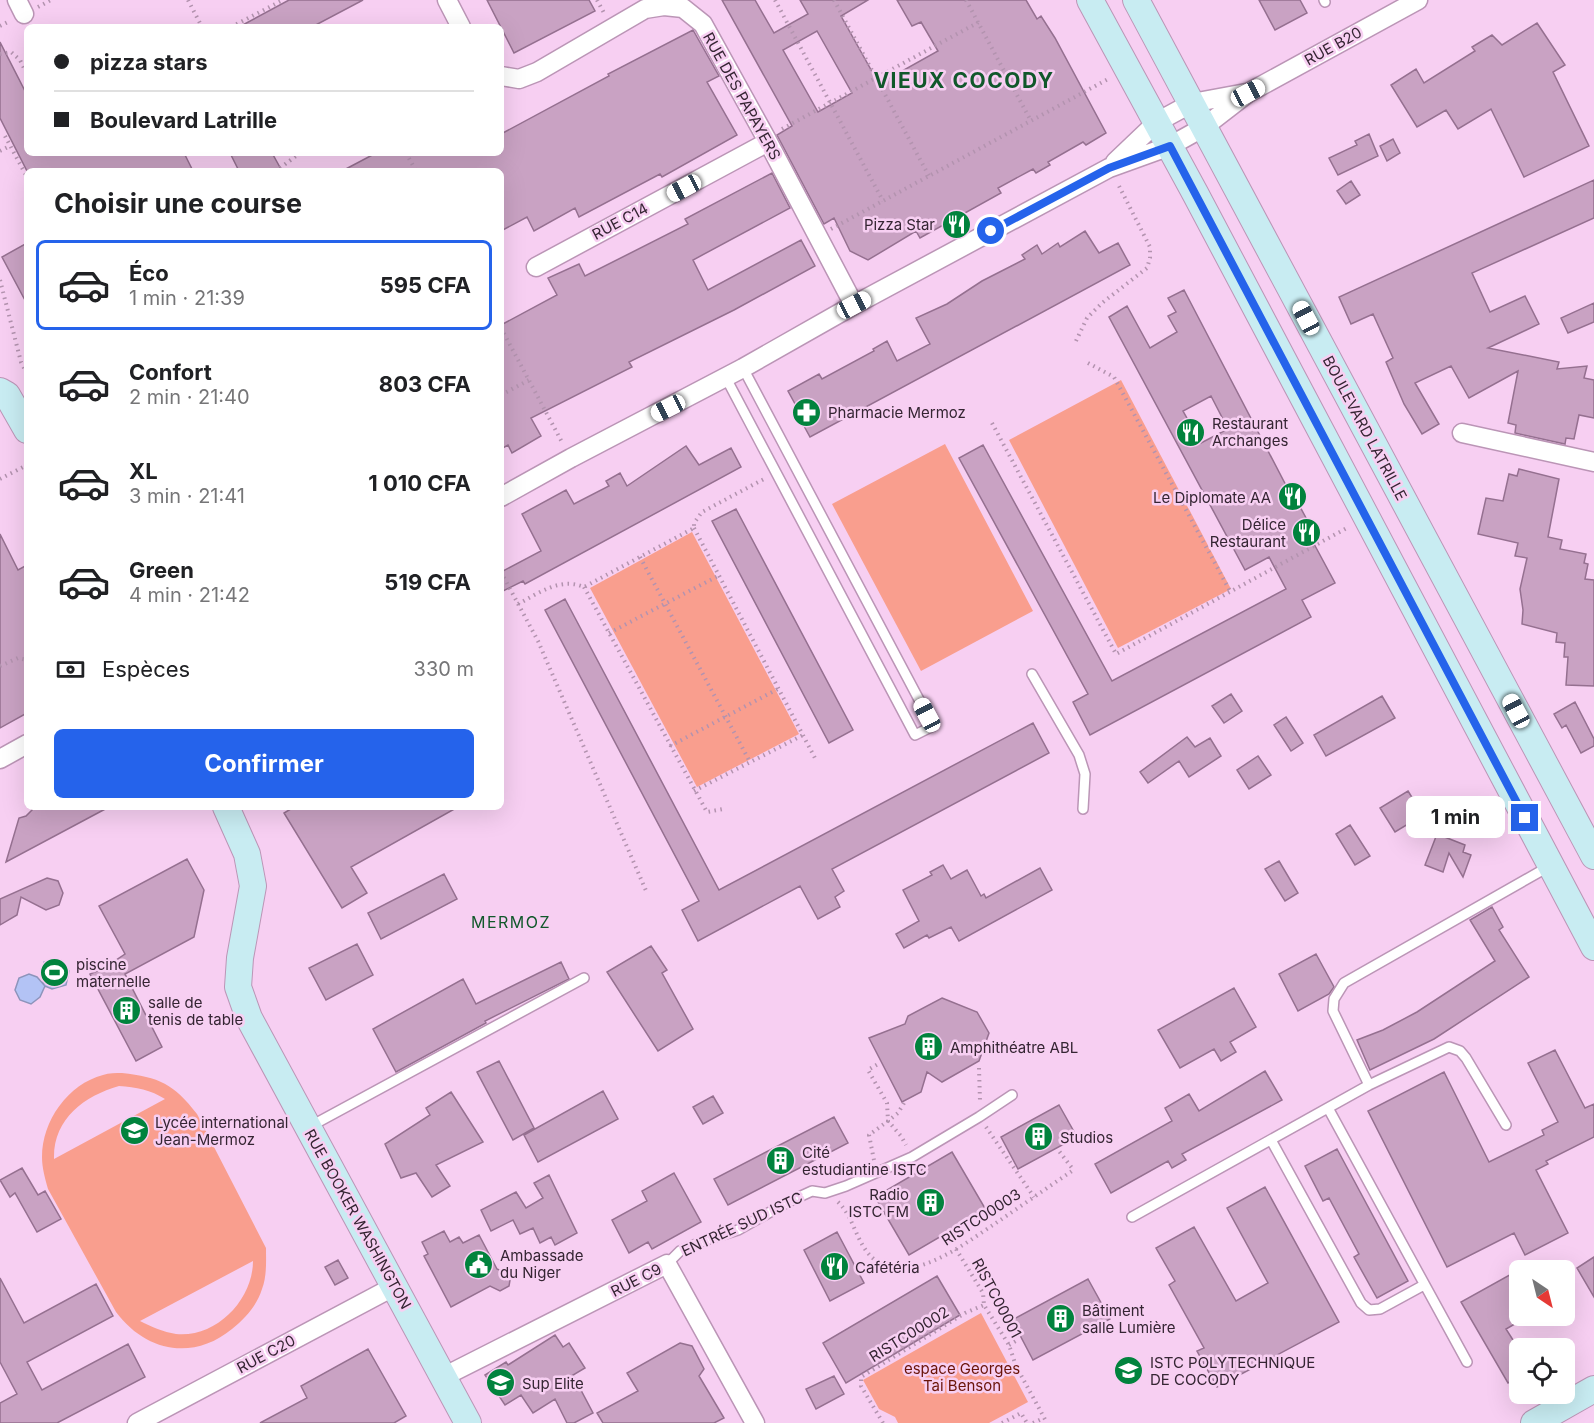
<!DOCTYPE html>
<html lang="fr">
<meta charset="utf-8">
<style>
body{margin:0;font-family:Inter,sans-serif;background:#f2f2f2;color:#202124;height:100vh;display:flex;flex-direction:column;font-size:22px;white-space:nowrap}
*{box-sizing:border-box;margin:0}
p{font-size:20px;color:#757577}
.icon{flex:none;width:33px;height:33px;fill:none;stroke:currentColor;stroke-width:2;stroke-linecap:round;stroke-linejoin:round}
.map{position:relative;flex:1;overflow:hidden}
.drawer{position:absolute;left:24px;top:168px;width:480px;height:642px;display:flex;flex-direction:column;background:#fff;border-radius:9px;box-shadow:0 6px 24px #0002}
.drawer>*{flex:none}
.top-card{position:absolute;left:24px;top:24px;width:480px;height:132px;border-radius:9px;box-shadow:0 6px 24px #0002;display:grid;align-content:center;height:132px;padding:0 30px;background:#fff}
.needle{width:39px;rotate:145deg}
.fabs{position:absolute;left:1509px;top:1260px;display:grid;gap:12px}
.fabs a{display:grid;place-items:center;width:66px;height:66px;border-radius:9px;background:#fff;box-shadow:0 6px 24px #0002;font-size:30px}
.end{position:absolute;width:27px;height:27px;margin:-14px;border:8px solid #2563eb;background:#fff;box-shadow:0 0 0 3px #fff}
.from{border-radius:50%}
.bubble{position:absolute;height:42px;border-radius:9px;background:#fff;box-shadow:0 6px 24px #0002;font-size:20px;font-weight:700;line-height:42px;text-align:center}
.car{position:absolute;width:18px;height:36px;margin:-18px -9px;border-radius:8px;box-shadow:0 0 4px 2px #0007;background:linear-gradient(#fff 24%,#345 0 40%,#fff 0 76%,#345 0 86%,#fff 0)}
.top-card b{display:flex;align-items:center;gap:21px;height:57px;font-size:22px}
.top-card b+b{border-top:2px solid #e0e0e0}
.top-card i{width:15px;height:15px;background:#202124}
ul{padding:0;list-style:none}
li{display:flex;align-items:center;gap:18px;height:90px;margin:0 12px 9px;padding:0 18px;border:3px solid transparent;border-radius:9px}
li div{flex:1}
li b{display:block;font-size:22px}
li em{font-style:normal;font-weight:700}
li.current{border-color:#2563eb}
li>.icon{width:54px;height:54px;stroke-width:1.5}
h2{padding:0 30px;font-size:27px;line-height:72px}
.pay{display:flex;align-items:center;gap:15px;height:66px;padding:0 30px;font-size:22px}
.pay p{margin-inline-start:auto}
.action{display:flex;gap:12px;margin-top:auto;padding:12px 30px}
.action a{flex:1;height:69px;border-radius:9px;background:#2563eb;color:#fff;font-size:24px;font-weight:700;line-height:69px;text-align:center}
.map>svg:first-child{display:block}
.green{fill:#f99e8e;fill-rule:evenodd}
.water{fill:#b3c3f5;stroke:#8d94bb;stroke-width:1.5}
.building{fill:#c9a2c3;stroke:#957090;stroke-width:1.5;fill-rule:evenodd}
.lines{fill:none;stroke-linecap:round;stroke-linejoin:round}
.lane-casing{stroke:#bb95b6;stroke-width:12}
.street-casing{stroke:#bb95b6;stroke-width:21}
.secondary-casing{stroke:#bb95b6;stroke-width:28}
.path{stroke:#b393af;stroke-width:4;stroke-dasharray:1.5 4.5;stroke-linecap:butt}
.lane{stroke:#fff;stroke-width:9}
.street{stroke:#fff;stroke-width:18}
.secondary{stroke:#c8ecf2;stroke-width:26}
.route{stroke:#2563eb;stroke-width:8}
.labels{text-anchor:middle;dominant-baseline:central;stroke-width:5;stroke-linejoin:round;paint-order:stroke}
.street-label{font-size:15px;fill:#352533;stroke:#f7cff2}
.poi-label{font-size:15px;fill:#352533;stroke:#f7cff2;text-anchor:start}
.park-label{font-size:15px;fill:#6a1409;stroke:#f7cff2}
.neighbourhood-label{font-size:16px;letter-spacing:1.5px;fill:#11582b;stroke:#f7cff2}
.district-label{font-size:21px;font-weight:bold;letter-spacing:1.5px;fill:#11582b;stroke:#f7cff2}
</style>
<div class="map">
<svg width="1594" height="1423" viewBox="0 0 1594 1423">
<rect width="100%" height="100%" fill="#f7cff2"/>
<path class="green" d="M1121 380 1231 589 1118 648 1009 440Z
M945 444 1033 611 921 671 832 504Z
M692 532 799 734 697 787 590 588Z
M122 1073C159 1077 174 1084 197 1114L266 1248C266 1261 267 1276 262 1289 257 1305 246 1318 232 1329 193 1361 146 1352 116 1312L48 1189C45 1178 42 1168 42 1157 42 1121 68 1084 103 1075 109 1073 116 1073 122 1073ZM119 1086C136 1087 151 1090 165 1099L54 1159C53 1119 84 1096 119 1086ZM253 1261C253 1299 217 1338 176 1334 163 1332 152 1327 140 1321Z
M981 1313 1028 1402 989 1423H898L895 1417 879 1409 863 1380Z"/>
<path class="water" d="M53 960 64 965 69 971 66 985 52 989 45 986 40 997 31 1004 20 1000 15 990 19 978 29 974 37 977 44 985 42 975 44 962Z"/>
<path class="building" d="M289 0H363L312 27H239Z
M487 0H589L595 11 514 53Z
M722 0H755L774 33 808 14 800 0H868L841 16 879 84 938 51 921 22 912 26 897 0H1026L1037 19 1041 16 1055 38 1106 133 1086 145 1083 142 1048 162 1050 165 1036 173 1033 169 998 188 1001 193 920 238 916 231 868 260 850 251 834 218 824 224 777 135 792 126ZM817 31 852 93 818 112 783 50Z
M1259 0H1300L1307 13 1275 30Z
M1537 23 1565 65 1553 72 1589 146 1524 177 1491 109 1458 129 1446 110 1417 127 1391 85 1416 69 1424 83 1475 51 1472 47 1492 35 1502 45Z
M693 30 719 76 707 82 737 135 662 177 660 174 579 217 575 208 534 231 527 217 501 231V171H342L376 153H501V134L609 76 608 74Z
M0 42 27 95V153H184L193 171H27L0 118Z
M1369 134 1378 156 1338 175 1329 158 1357 145 1355 141Z
M1393 139 1400 153 1387 161 1380 146Z
M230 153H272L282 171H239Z
M772 173 790 208 693 260 708 290 801 240 815 266 734 310 629 362 632 367 531 418 541 436 512 453 508 445 501 449V325L557 295 548 278 579 264 585 276 688 224 685 219Z
M1594 180V218L1472 273 1490 312 1525 296 1539 324 1488 348 1559 362 1557 369 1587 366 1584 378 1594 380V418L1579 415 1574 439 1566 438 1565 444 1515 433 1516 425 1508 423 1518 371 1469 398 1451 366 1415 383 1439 424 1422 434 1404 404 1386 362 1393 358 1373 314 1351 324 1339 297Z
M1351 181 1360 195 1346 204 1337 191Z
M1085 231 1099 253 1118 243 1130 265 810 437 798 415 800 413 788 391 819 374 822 379 874 351 873 349 887 341 897 361 930 344 916 318 947 304 982 281 1025 259 1022 255 1037 245 1042 254 1058 243 1060 247Z
M27 243V304L2 257Z
M1184 290 1290 493 1292 492 1318 540 1313 542 1335 583 1302 600 1311 617 1090 735 1073 702 1088 694 959 458 983 445 1112 681 1286 589 1269 557 1245 570 1109 317 1127 306 1150 348 1177 332 1168 316 1176 312 1168 298ZM1211 396 1228 429 1201 443 1183 411Z
M1594 303V322L1568 333 1561 318Z
M686 446 699 465 731 448 741 467 525 584 523 581 501 592V572L541 551 522 514 566 490 574 504 609 486 606 481 620 473 627 486Z
M1519 469 1559 479 1548 537 1562 540 1560 549 1586 554 1584 563 1588 564 1585 579 1594 580V686L1566 685 1568 657H1564L1565 643 1556 642 1557 633 1522 624 1523 610 1520 589 1527 558 1515 556 1518 543 1478 534 1486 498 1503 501 1509 474 1517 476Z
M736 509 853 730 829 743 712 521Z
M0 534 18 570 27 565V713L0 728Z
M565 599 719 890 1033 723 1049 753 832 869 844 891 835 897 840 907 818 919 800 886 698 941 682 910 699 901 545 610Z
M1231 694 1242 711 1224 723 1212 706Z
M1382 696 1395 718 1326 756 1314 735Z
M1575 702 1594 739V746L1581 753 1566 725 1562 728 1554 714Z
M1286 717 1303 743 1291 751 1274 725Z
M1187 737 1195 747 1210 738 1221 756 1189 777 1179 761 1148 783 1140 772Z
M1258 756 1271 775 1249 789 1237 770Z
M1408 791 1423 815 1395 832 1380 808Z
M35 807H109L6 862 19 818 26 816Z
M294 807H458L351 867 367 893 342 908 284 813Z
M1350 825 1370 856 1355 865 1336 834Z
M1437 834 1465 845 1463 852 1471 855 1463 877 1449 853 1443 872 1425 865Z
M187 859 204 890 194 937 125 974 162 1047 136 1061 90 974 104 968 125 954 99 906Z
M1279 861 1298 893 1285 901 1265 869Z
M943 865 951 879 967 870 981 896 984 894 986 898 1040 868 1052 890 959 941 951 927 929 938 927 935 904 948 896 934 919 921 903 890 932 875 930 872Z
M444 874 457 899 381 939 368 913Z
M47 878 58 881 63 893 59 905 46 910 21 897 17 915 0 925V899Z
M1492 907 1503 927 1499 930 1529 977 1434 1039 1370 1070 1357 1040 1383 1030 1417 1012 1495 961 1470 920Z
M357 944 373 975 326 1000 309 968Z
M651 946 667 970 662 973 693 1029 658 1051 607 972Z
M1316 954 1334 987 1329 994 1298 1011 1279 974Z
M561 962 569 979 485 1021 486 1023 396 1072 373 1029 463 979 476 1004Z
M1234 988 1256 1027 1230 1042 1236 1052 1221 1061 1214 1049 1180 1068 1158 1030Z
M942 998 977 1012 989 1033 979 1061 942 1082 927 1072 921 1092 902 1102 869 1038 905 1024 908 1016Z
M1555 1050 1585 1108 1594 1104V1137L1546 1161 1548 1164 1536 1170 1568 1233 1525 1255 1514 1233 1447 1267 1368 1111 1444 1072 1489 1162 1544 1135 1542 1130 1558 1122 1528 1063Z
M499 1061 534 1128 513 1140 477 1072Z
M1265 1071 1282 1100 1182 1154 1186 1160 1172 1168 1168 1161 1111 1193 1095 1164 1172 1121 1165 1108 1189 1094 1199 1111Z
M603 1091 618 1119 538 1162 524 1135Z
M451 1092 483 1142 436 1165 450 1186 432 1197 416 1173 401 1178 385 1144 430 1115 426 1108Z
M713 1096 723 1113 703 1124 693 1107Z
M1059 1105 1077 1137 1018 1169 1001 1137Z
M834 1117 848 1143 728 1205 714 1179Z
M1337 1149 1408 1281 1377 1298 1354 1257 1359 1254 1329 1198 1323 1201 1305 1166Z
M952 1152 986 1210 909 1255 875 1197Z
M22 1168 38 1195 45 1191 61 1219 37 1232 15 1193 10 1197 0 1180Z
M674 1173 701 1222 652 1249 648 1242 629 1253 612 1220 647 1201 642 1191Z
M549 1175 577 1233 555 1245 551 1237 540 1243 533 1228 520 1234 513 1220 491 1231 481 1210 516 1192 526 1208 543 1198 534 1183Z
M1265 1187 1339 1322 1217 1387 1197 1351 1204 1348 1169 1285 1175 1281 1156 1248 1194 1227 1236 1301 1268 1283 1227 1208Z
M444 1231 450 1242 459 1237 463 1243 479 1235 497 1269 508 1274 510 1280 509 1286 500 1291 490 1286 451 1307 424 1256 428 1254 422 1242Z
M837 1232 864 1283 830 1301 804 1250Z
M1594 1257V1297L1577 1268Z
M338 1260 348 1278 335 1285 325 1267Z
M1515 1272 1520 1280V1321L1506 1329 1520 1351V1376L1508 1383 1461 1302Z
M937 1276 960 1315 846 1383 823 1343Z
M0 1278 24 1323 96 1284 113 1316 27 1362 42 1390 128 1344 145 1377 57 1423H0V1403L17 1394 0 1362Z
M1088 1279 1110 1319 1033 1360 1012 1320Z
M555 1335 563 1347 569 1343 585 1368 573 1375 593 1413 574 1423H567L555 1399 533 1413 521 1395 505 1405 485 1375 506 1362 508 1365Z
M680 1343 692 1346 704 1369 699 1376 724 1418 714 1423H603L597 1413 638 1391 627 1373Z
M368 1349 406 1416 394 1423H260L307 1398 301 1386Z
M834 1376 844 1394 816 1409 806 1389Z"/>
<g class="lines">
<defs>
<path id="lane" d="M1324 0 1325 2
M726 378 915 735 933 726 743 368
M1032 674 1079 755 1085 774 1083 809
M1369 1085 1333 1011 1334 999 1344 983 1548 867
M1328 1108 1467 1362
M309 1127 584 978
M1271 1140 1361 1303 1369 1310 1380 1309 1424 1285
M1132 1217 1369 1085 1449 1047 1460 1051 1466 1058 1506 1125
M667 1264 680 1251 703 1241 738 1230 788 1202 812 1191 825 1193 846 1186 912 1157 979 1117 1012 1095"/>
<path id="street" d="M17 0 24 14
M447 0 461 27
M501 76 519 79 537 72 645 9 664 6 683 8 703 24 766 138 854 305
M1115 162 1157 122 1192 103 1246 93
M536 267 768 142
M1462 433 1594 462
M501 497 571 458 743 368 854 305 1109 168 1170 146 1204 127 1248 93 1418 0
M0 759 27 744
M443 1377 667 1264 755 1423
M137 1423 395 1286"/>
<path id="secondary" d="M1090 0 1195 193 1594 947
M1136 0 1594 856
M0 391 7 395 27 430
M226 807 247 854 253 886 240 958 238 987 249 1018 468 1423
M1534 1423 1594 1389"/>
</defs>
<use href="#lane" class="lane-casing"/>
<use href="#street" class="street-casing"/>
<use href="#secondary" class="secondary-casing"/>
<path class="path" d="M188 0 202 27
M597 0 604 13
M775 0 883 201
M834 0 929 176
M966 0 1031 121
M38 7 51 0
M0 26 10 21
M231 27 283 0
M0 54 11 52 20 60 27 74
M782 129 979 22
M5 136 27 177
M0 151 10 146
M406 153 416 171
M280 168 300 153
M831 229 1110 78
M0 280 21 362 27 374
M501 328 563 444
M1076 341 1087 318 1102 303 1147 268 1150 258V247L1118 184
M1088 363 1114 377 1230 591
M501 395 529 380
M992 423 1116 654 1347 528
M0 479 27 465
M694 528 816 760
M640 557 750 762
M501 572 538 641 647 893
M584 587 707 812 723 809
M518 604C539 593 560 577 584 587L694 528V523L702 512 764 479
M609 633 718 576
M0 666 18 658 27 660
M670 746 778 689
M694 791 803 735
M979 1068 980 1101
M904 1103 898 1113 888 1121 901 1136 906 1145
M986 1127 1034 1197
M874 1160 869 1135 888 1121 887 1103 868 1070 878 1064
M838 1202C855 1218 856 1245 875 1260 883 1267 899 1270 910 1268 942 1262 970 1240 996 1223 1021 1206 1047 1188 1072 1171V1168L1059 1151
M956 1249 983 1293 984 1305 1009 1345 1016 1366 1047 1423
M1009 1345 1019 1339
M883 1423 861 1386V1377L965 1313 984 1305
M1002 1423 1021 1413 1027 1423
M1033 1423 1044 1418"/>
<use href="#lane" class="lane"/>
<use href="#street" class="street"/>
<use href="#secondary" class="secondary"/>
</g>
<g class="lines">
<path class="route" d="M991 231 1109 168 1170 146 1525 818"/>
</g>
<defs>
<symbol id="restaurant-disc" viewBox="-11 -11 22 22"><circle r="9.5" fill="#01833d" stroke="#f7cff2"/><path d="M-5-6h1v4h1v-4h1v4h1v-4h1v5L-1.5 .5V6h-2V.5L-5-1ZM5-6V6H3V1.5H1.5Q1.5-4 5-6Z" fill="#fff"/></symbol>
<symbol id="pharmacy-disc" viewBox="-11 -11 22 22"><circle r="9.5" fill="#01833d" stroke="#f7cff2"/><path d="M-2-6h4v4h4v4h-4v4h-4v-4h-4v-4h4Z" fill="#fff"/></symbol>
<symbol id="stadium-disc" viewBox="-11 -11 22 22"><circle r="9.5" fill="#01833d" stroke="#f7cff2"/><path d="M0-5a6.5 5 0 1 0 0 10a6.5 5 0 1 0 0-10ZM-3.5-1.8h7v3.6h-7Z" fill="#fff"/></symbol>
<symbol id="building-disc" viewBox="-11 -11 22 22"><circle r="9.5" fill="#01833d" stroke="#f7cff2"/><path d="M-4-6H4V6H1V3H-1V6H-4ZM-2.5-4.3h1.7v1.8h-1.7ZM.8-4.3h1.7v1.8H.8ZM-2.5-1h1.7V.8h-1.7ZM.8-1h1.7V.8H.8Z" fill="#fff"/></symbol>
<symbol id="school-disc" viewBox="-11 -11 22 22"><circle r="9.5" fill="#01833d" stroke="#f7cff2"/><path d="M0-5L7-2L0 1L-7-2ZM-4 1L0 2.5L4 1V4Q0 6-4 4Z" fill="#fff"/></symbol>
<symbol id="civic-disc" viewBox="-11 -11 22 22"><circle r="9.5" fill="#01833d" stroke="#f7cff2"/><path d="M-.6-6.5H3V-4.5H.6V-3L4-1V1h2V6H-6V1h2V-1L-.6-3ZM-1.2 2.5V6h2.4V2.5Z" fill="#fff"/></symbol>
<symbol id="university-disc" viewBox="-11 -11 22 22"><circle r="9.5" fill="#01833d" stroke="#f7cff2"/><path d="M0-5L7-2L0 1L-7-2ZM-4 1L0 2.5L4 1V4Q0 6-4 4Z" fill="#fff"/></symbol>
</defs>
<g fill-rule="evenodd">
<use href="#restaurant-disc" x="940" y="208" width="33" height="33"/>
<use href="#pharmacy-disc" x="790" y="396" width="33" height="33"/>
<use href="#restaurant-disc" x="1174" y="416" width="33" height="33"/>
<use href="#restaurant-disc" x="1276" y="480" width="33" height="33"/>
<use href="#restaurant-disc" x="1290" y="516" width="33" height="33"/>
<use href="#stadium-disc" x="38" y="956" width="33" height="33"/>
<use href="#building-disc" x="110" y="994" width="33" height="33"/>
<use href="#building-disc" x="912" y="1030" width="33" height="33"/>
<use href="#school-disc" x="118" y="1114" width="33" height="33"/>
<use href="#building-disc" x="1022" y="1120" width="33" height="33"/>
<use href="#building-disc" x="764" y="1144" width="33" height="33"/>
<use href="#building-disc" x="914" y="1186" width="33" height="33"/>
<use href="#civic-disc" x="462" y="1248" width="33" height="33"/>
<use href="#restaurant-disc" x="818" y="1250" width="33" height="33"/>
<use href="#building-disc" x="1044" y="1302" width="33" height="33"/>
<use href="#university-disc" x="1112" y="1354" width="33" height="33"/>
<use href="#university-disc" x="484" y="1366" width="33" height="33"/>
</g>
<g class="labels">
<g class="street-label">
<text transform="translate(1333 46) rotate(-29)">RUE B20</text>
<text transform="translate(742 96) rotate(61)">RUE DES PAPAYERS</text>
<text transform="translate(620 221) rotate(-28)">RUE C14</text>
<text transform="translate(1365 428) rotate(62)">BOULEVARD LATRILLE</text>
<text transform="translate(981 1217) rotate(-33)">RISTC00003</text>
<text transform="translate(358 1219) rotate(61)">RUE BOOKER WASHINGTON</text>
<text transform="translate(742 1224) rotate(-25)">ENTRÉE SUD ISTC</text>
<text transform="translate(636 1280) rotate(-27)">RUE C9</text>
<text transform="translate(997 1298) rotate(62)">RISTC00001</text>
<text transform="translate(909 1334) rotate(-32)">RISTC00002</text>
<text transform="translate(266 1354) rotate(-28)">RUE C20</text>
</g>
<g class="poi-label">
<text x="935" y="224" text-anchor="end">Pizza Star</text>
<text x="828" y="412">Pharmacie Mermoz</text>
<text x="1212" y="423">Restaurant<tspan x="1212" dy="17">Archanges</tspan></text>
<text x="1271" y="497" text-anchor="end">Le Diplomate AA</text>
<text x="1286" y="524" text-anchor="end">Délice<tspan x="1286" dy="17">Restaurant</tspan></text>
<text x="76" y="964">piscine<tspan x="76" dy="17">maternelle</tspan></text>
<text x="148" y="1002">salle de<tspan x="148" dy="17">tenis de table</tspan></text>
<text x="950" y="1047">Amphithéatre ABL</text>
<text x="155" y="1122">Lycée international<tspan x="155" dy="17">Jean-Mermoz</tspan></text>
<text x="1060" y="1137">Studios</text>
<text x="802" y="1152">Cité<tspan x="802" dy="17">estudiantine ISTC</tspan></text>
<text x="909" y="1194" text-anchor="end">Radio<tspan x="909" dy="17">ISTC FM</tspan></text>
<text x="500" y="1255">Ambassade<tspan x="500" dy="17">du Niger</tspan></text>
<text x="855" y="1267">Cafétéria</text>
<text x="1082" y="1310">Bâtiment<tspan x="1082" dy="17">salle Lumière</tspan></text>
<text x="1150" y="1362">ISTC POLYTECHNIQUE<tspan x="1150" dy="17">DE COCODY</tspan></text>
<text x="522" y="1383">Sup Elite</text>
</g>
<g class="park-label">
<text x="962" y="1368">espace Georges<tspan x="962" dy="17">Tai Benson</tspan></text>
</g>
<g class="neighbourhood-label">
<text x="511" y="922">MERMOZ</text>
</g>
<g class="district-label">
<text x="964" y="80">VIEUX COCODY</text>
</g>
</g>
</svg>
<div class="fabs">
<a><svg class="needle" viewBox="-14 -14 28 28"><path d="M0-13l5 13h-10z" fill="#e53935"/><path d="M0 13l5-13h-10z" fill="#757577"/></svg></a>
<a><svg class="icon" aria-label="locate" viewBox="0 0 24 24"><circle cx="12" cy="12" r="6"/><path d="M12 2v4M12 18v4M2 12h4M18 12h4"/></svg></a>
</div>
<i class="end from" style="left:991px;top:231px"></i>
<i class="end" style="left:1525px;top:818px"></i>
<div class="bubble" style="left:1406px;top:796px;width:99px">1 min</div>
<i class="car" style="left:1248px;top:93px;rotate:62deg"></i>
<i class="car" style="left:684px;top:188px;rotate:242deg"></i>
<i class="car" style="left:854px;top:305px;rotate:62deg"></i>
<i class="car" style="left:1306px;top:318px;rotate:332deg"></i>
<i class="car" style="left:668px;top:408px;rotate:243deg"></i>
<i class="car" style="left:1516px;top:711px;rotate:332deg"></i>
<i class="car" style="left:927px;top:715px;rotate:332deg"></i>
<div class="top-card">
<b><i class="from"></i>pizza stars</b>
<b><i></i>Boulevard Latrille</b>
</div>
<section class="drawer">
<h2>Choisir une course</h2>
<ul>
<li class="current"><svg class="icon" aria-label="car" viewBox="0 0 24 24"><path d="M5 17H2v-5l4-1 3-4h7l3 4 3 1v5h-3M9 17h6M6 11h13"/><circle cx="7" cy="17" r="2"/><circle cx="17" cy="17" r="2"/></svg><div><b>Éco</b><p>1 min · 21:39</p></div><em>595 CFA</em></li>
<li><svg class="icon" aria-label="car" viewBox="0 0 24 24"><path d="M5 17H2v-5l4-1 3-4h7l3 4 3 1v5h-3M9 17h6M6 11h13"/><circle cx="7" cy="17" r="2"/><circle cx="17" cy="17" r="2"/></svg><div><b>Confort</b><p>2 min · 21:40</p></div><em>803 CFA</em></li>
<li><svg class="icon" aria-label="car" viewBox="0 0 24 24"><path d="M5 17H2v-5l4-1 3-4h7l3 4 3 1v5h-3M9 17h6M6 11h13"/><circle cx="7" cy="17" r="2"/><circle cx="17" cy="17" r="2"/></svg><div><b>XL</b><p>3 min · 21:41</p></div><em>1 010 CFA</em></li>
<li><svg class="icon" aria-label="car" viewBox="0 0 24 24"><path d="M5 17H2v-5l4-1 3-4h7l3 4 3 1v5h-3M9 17h6M6 11h13"/><circle cx="7" cy="17" r="2"/><circle cx="17" cy="17" r="2"/></svg><div><b>Green</b><p>4 min · 21:42</p></div><em>519 CFA</em></li>
</ul>
<div class="pay"><svg class="icon" aria-label="cash" viewBox="0 0 24 24"><path d="M3 7h18v10H3z"/><circle cx="12" cy="12" r="2"/></svg>Espèces<p>330 m</p></div>
<div class="action"><a>Confirmer</a></div>
</section>
</div>
